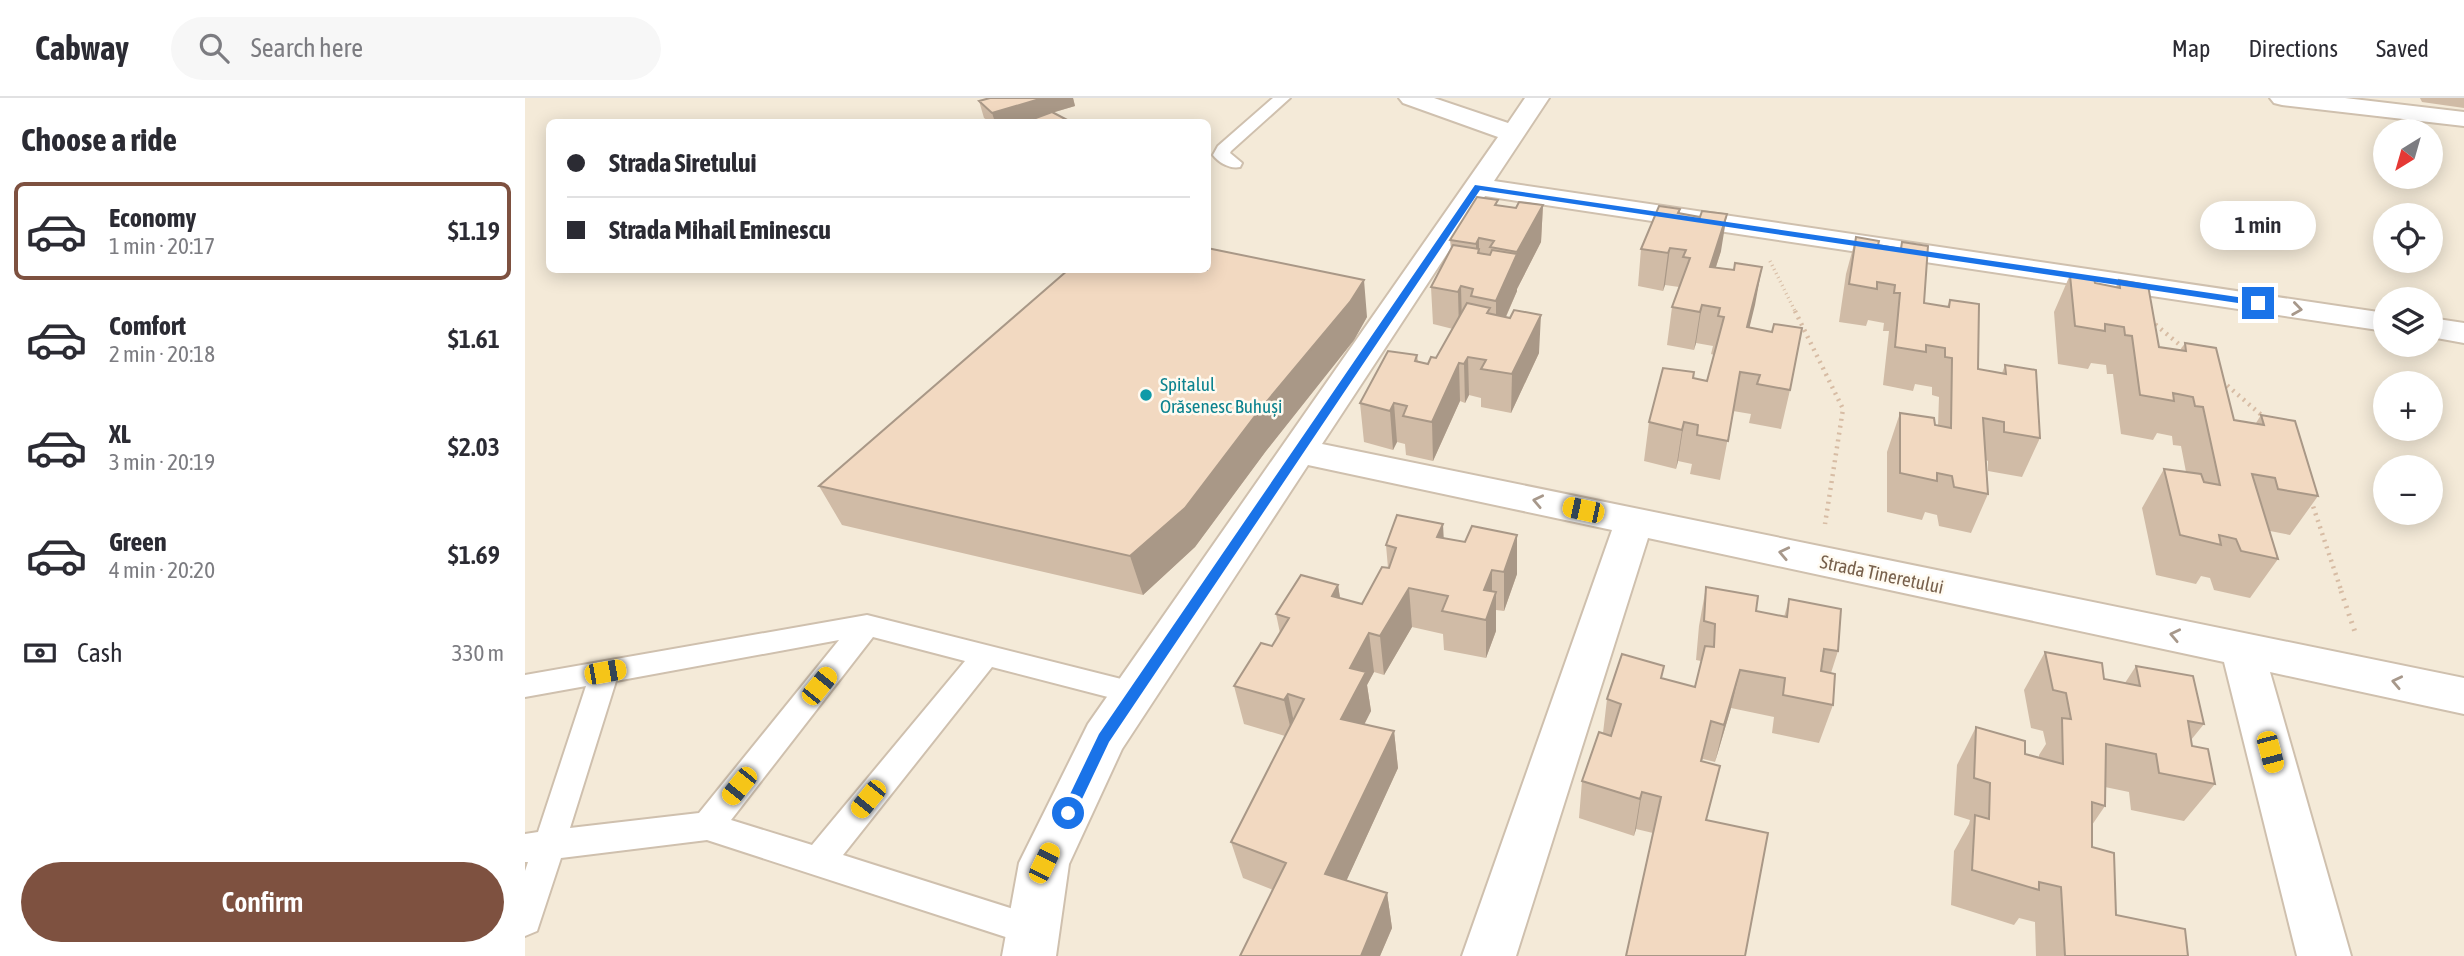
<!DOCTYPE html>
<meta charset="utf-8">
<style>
body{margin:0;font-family:"Asap Condensed",sans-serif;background:#f7f7f7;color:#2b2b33;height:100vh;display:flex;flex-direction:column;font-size:26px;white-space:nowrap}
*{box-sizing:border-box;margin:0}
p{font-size:23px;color:#7c7c81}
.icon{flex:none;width:38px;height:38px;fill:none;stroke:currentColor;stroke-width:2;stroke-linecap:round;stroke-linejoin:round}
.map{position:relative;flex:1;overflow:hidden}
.drawer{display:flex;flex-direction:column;background:#fff;width:525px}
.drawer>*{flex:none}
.banner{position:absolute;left:21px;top:21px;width:665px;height:154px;border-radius:10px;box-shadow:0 4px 18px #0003;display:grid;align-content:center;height:154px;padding:0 21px;background:#fff}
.needle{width:46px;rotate:217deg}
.buttons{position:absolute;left:1848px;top:21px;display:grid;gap:14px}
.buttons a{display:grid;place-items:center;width:70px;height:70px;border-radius:50%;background:#fff;box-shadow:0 4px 18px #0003;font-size:35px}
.end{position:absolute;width:32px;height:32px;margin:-16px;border:9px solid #1a73e8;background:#fff;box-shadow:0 0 0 4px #fff}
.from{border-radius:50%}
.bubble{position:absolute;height:49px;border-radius:24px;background:#fff;box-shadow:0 4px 18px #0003;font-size:23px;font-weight:600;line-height:49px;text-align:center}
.car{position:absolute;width:21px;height:42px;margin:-21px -10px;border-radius:9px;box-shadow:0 0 5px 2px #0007;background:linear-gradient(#f5c518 24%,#345 0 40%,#f5c518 0 76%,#345 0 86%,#f5c518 0)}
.banner b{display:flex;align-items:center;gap:24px;height:66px;font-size:26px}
.banner b+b{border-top:2px solid #e1e1e2}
.banner i{width:18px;height:18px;background:#2b2b33}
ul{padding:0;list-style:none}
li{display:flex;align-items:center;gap:21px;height:98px;margin:0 14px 10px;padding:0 7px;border:4px solid transparent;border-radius:10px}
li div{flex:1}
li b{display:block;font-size:26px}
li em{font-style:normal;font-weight:600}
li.current{border-color:#7e5140}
li>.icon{width:63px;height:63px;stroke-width:1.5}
h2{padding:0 21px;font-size:32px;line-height:84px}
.pay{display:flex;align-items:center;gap:18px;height:77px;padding:0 21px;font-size:26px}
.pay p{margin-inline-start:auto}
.button{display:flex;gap:14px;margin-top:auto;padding:14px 21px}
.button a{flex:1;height:80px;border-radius:42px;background:#7e5140;color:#fff;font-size:28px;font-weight:600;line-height:80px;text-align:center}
header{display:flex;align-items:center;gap:42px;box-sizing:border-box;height:98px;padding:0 35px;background:#fff;border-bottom:2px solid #e1e1e2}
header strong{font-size:33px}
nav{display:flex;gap:38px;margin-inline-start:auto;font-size:24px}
.search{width:490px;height:63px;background:#f7f7f7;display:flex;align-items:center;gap:18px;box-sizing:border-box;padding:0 24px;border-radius:38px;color:#7c7c81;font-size:26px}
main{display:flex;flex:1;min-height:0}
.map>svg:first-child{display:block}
.residential{fill:#f4ead8;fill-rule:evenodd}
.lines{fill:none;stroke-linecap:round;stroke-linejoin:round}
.lane-casing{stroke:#cfc0ae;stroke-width:4}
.street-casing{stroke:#cfc0ae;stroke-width:4}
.path-far2{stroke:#d7bca4;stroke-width:3.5;stroke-dasharray:1 3.5;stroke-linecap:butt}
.path-far1{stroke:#d7bca4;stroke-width:4.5;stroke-dasharray:2 5;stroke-linecap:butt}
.path{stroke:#d7bca4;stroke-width:5;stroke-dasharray:2 6;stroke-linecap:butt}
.lane{fill:#fff;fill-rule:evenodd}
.street{fill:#fff;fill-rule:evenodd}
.wall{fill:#d0bba6}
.shaded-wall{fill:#a99887}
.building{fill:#f2d9c1;stroke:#a99887;stroke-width:2}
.oneway{stroke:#a7988b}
.route{fill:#1a73e8}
.culture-dot{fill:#0f9aa8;stroke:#fffaf0;stroke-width:2.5}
.labels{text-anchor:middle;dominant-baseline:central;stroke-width:5;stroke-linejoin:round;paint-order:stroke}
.culture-label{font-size:19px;fill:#0d838f;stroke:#fffaf0;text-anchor:start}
.street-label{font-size:19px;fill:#77604c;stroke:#fffaf0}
</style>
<header>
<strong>Cabway</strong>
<div class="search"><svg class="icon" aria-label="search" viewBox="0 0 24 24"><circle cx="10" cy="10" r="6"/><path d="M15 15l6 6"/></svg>Search here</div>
<nav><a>Map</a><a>Directions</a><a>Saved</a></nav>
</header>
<main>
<section class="drawer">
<h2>Choose a ride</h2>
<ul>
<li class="current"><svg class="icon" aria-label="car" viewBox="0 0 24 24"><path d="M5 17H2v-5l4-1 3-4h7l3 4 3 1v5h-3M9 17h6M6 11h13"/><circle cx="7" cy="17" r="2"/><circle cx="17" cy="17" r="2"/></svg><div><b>Economy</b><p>1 min · 20:17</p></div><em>$1.19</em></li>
<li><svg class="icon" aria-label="car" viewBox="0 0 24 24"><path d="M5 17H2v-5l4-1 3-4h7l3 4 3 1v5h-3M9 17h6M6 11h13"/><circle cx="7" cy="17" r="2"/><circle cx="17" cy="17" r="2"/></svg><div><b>Comfort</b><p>2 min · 20:18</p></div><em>$1.61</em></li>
<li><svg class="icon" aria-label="car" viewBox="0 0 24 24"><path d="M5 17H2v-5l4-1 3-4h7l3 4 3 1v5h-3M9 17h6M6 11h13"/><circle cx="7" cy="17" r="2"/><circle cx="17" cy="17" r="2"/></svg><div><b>XL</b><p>3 min · 20:19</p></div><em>$2.03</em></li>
<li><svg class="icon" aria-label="car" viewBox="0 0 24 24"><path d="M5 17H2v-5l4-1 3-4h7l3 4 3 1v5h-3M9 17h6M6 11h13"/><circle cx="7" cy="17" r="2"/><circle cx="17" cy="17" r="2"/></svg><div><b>Green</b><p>4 min · 20:20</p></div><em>$1.69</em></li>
</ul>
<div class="pay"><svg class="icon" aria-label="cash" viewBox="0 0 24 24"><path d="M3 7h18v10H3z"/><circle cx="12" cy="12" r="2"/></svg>Cash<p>330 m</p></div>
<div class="button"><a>Confirm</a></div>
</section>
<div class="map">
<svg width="1939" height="858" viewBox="0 0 1939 858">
<rect width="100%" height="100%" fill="#fcf7e9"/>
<path class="residential" d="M0 0H1939V858H0ZM24 24H682V172H24ZM1860 33H1906V79H1860ZM1860 117H1906V163H1860ZM1860 201H1906V247H1860ZM1860 285H1906V331H1860ZM1860 369H1906V415H1860Z"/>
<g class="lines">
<defs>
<path id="lane" d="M748 0H765L706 53 705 55 717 65 715 69C705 71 694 65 688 57L693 48Z
M342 517 620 587 624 595 620 603 610 606 467 569 318 757 520 821 525 832 520 843 508 848 182 742 36 760 12 833 0 838V773L3 764H0V736L13 734 61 588 0 599V577ZM348 539 440 563 287 747 206 722ZM314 542 174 715 45 730 91 583Z"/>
<path id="street" d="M874 0H909L983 25 1000 0H1024L969 83 1860 215V233L960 98 797 346 1939 580V616L1745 574 1826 858H1772L1699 564 1123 440 991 858H937L1087 432 783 367 597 651 544 766 531 858H477L494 765 563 626 973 39 878 5Z
M1745 0H1820L1939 14V28L1757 7 1749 5Z
M1906 220 1939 225V245L1906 239Z"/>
</defs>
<use href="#lane" class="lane-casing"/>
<use href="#street" class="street-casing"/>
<path class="path-far2" d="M1245 163 1271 215"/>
<path class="path-far1" d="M1270 213 1318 311 1300 426
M1625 222 1661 252
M1697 283 1741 321
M1786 402 1817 495"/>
<path class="path" d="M1816 493 1831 537"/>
<use href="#lane" class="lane"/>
<use href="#street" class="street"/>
</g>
<path class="wall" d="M465 0H548L550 8 496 24H465L459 20 454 3Z
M1895 0H1939V10L1897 4Z
M973 107 991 110 1018 107 1016 144 992 191V193L981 219 1014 255 986 315 956 309V300L944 297 940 305 935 303 908 363 881 357 880 346 872 344 868 352 839 344 835 305 892 257 893 263 903 266 911 260 928 231 908 226 906 189 926 151 925 142Z
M1155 111V116L1196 153 1191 169 1209 172 1237 169 1224 230 1265 292 1256 331 1224 325 1226 316 1208 313 1195 382 1165 376 1167 366 1153 363 1151 371 1119 363 1124 324 1168 280 1182 283 1189 257 1186 256 1188 248 1171 245 1169 252 1142 247 1147 209 1154 189 1140 187 1138 193 1113 188 1116 151Z
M1331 139 1353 147 1375 151 1377 144 1399 205 1422 209 1425 202 1453 271 1477 275 1480 267 1515 340 1497 379 1463 373V363L1461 362 1463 396 1446 435 1414 428 1412 417 1400 414 1397 422 1362 414V354L1375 315 1413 328 1414 299 1407 297V289L1390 286 1388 293 1358 287 1364 233H1358L1359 225 1343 222 1341 228 1314 224 1321 176Z
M1545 177 1570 185 1591 189 1594 182 1634 249 1656 252 1660 245 1709 322 1731 325 1736 317 1793 398 1765 437 1745 433 1753 461 1725 500 1689 492 1685 480 1676 478 1671 486 1631 477 1617 410 1639 371 1661 374 1656 348 1648 347 1647 338 1632 335 1628 342 1596 336 1588 276H1582L1581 267 1566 265 1563 271 1533 266 1529 214Z
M842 219 829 242 741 353 670 449 618 497 317 427 294 388Z
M918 426V440L940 444 992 437V476L979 513 971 512V533L961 560 919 552 918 536 887 529 859 577 849 574 842 587 846 613 839 626 869 633 873 670 821 783 862 795 867 830 855 858H715L748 792 718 780 706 744 760 638 719 626 709 588 747 548 755 535 751 516 813 487 815 500 837 506 863 470 861 447Z
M1181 489 1231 513 1259 519 1264 501 1313 553 1306 575 1308 607 1294 645 1247 635 1249 619 1206 610 1190 664 1178 661 1128 735 1111 731 1109 738 1054 720 1057 683 1078 635 1082 601 1137 580 1170 589 1176 563 1171 562 1174 528Z
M1520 554 1579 581 1600 585 1611 568 1679 626 1666 642 1667 648 1690 686 1659 723 1606 712 1604 694 1580 689V708L1567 727V749L1591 817 1663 858H1511L1510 824 1494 820 1489 827 1426 807 1429 753 1444 726 1445 722 1429 717 1432 667 1451 629 1500 656 1514 659V657L1521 646 1518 633 1506 630 1499 592Z"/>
<path class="shaded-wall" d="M518 0H548L550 8 496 24H470L467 15Z
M1018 107 1016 144 992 191V154Z
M1202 116 1196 153 1179 206 1185 169Z
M954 140V152V151L955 188 951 183V146Z
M1145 150 1140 187 1138 193 1143 155Z
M992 156V193L971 241V203Z
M1237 169 1230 207 1215 268 1222 229Z
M839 182 842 219 829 242 741 353 670 449 618 497 605 458 733 314Z
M936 188 937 226 934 232 933 194Z
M1177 207 1171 245 1169 252 1175 214Z
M1016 217 1014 255 986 315 987 276Z
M943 259 944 297 940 305 939 266Z
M934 265 935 303 908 363 907 324Z
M869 305 872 344 868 352 865 313Z
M1159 324 1153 363 1151 371 1157 332Z
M918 426 920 465 912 439Z
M992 437V476L979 513V474Z
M967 472V505L971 494V533L961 560V522L959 492Z
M813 487 819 526 807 498Z
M884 490 887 529 859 577 855 538Z
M844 535 849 574 842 587 846 613 823 659 816 621 825 570Z
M1215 572 1206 610 1190 664 1199 627Z
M763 596 771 634 768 641 759 602Z
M869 633 873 670 808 812 800 776Z
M1117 694 1111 731 1109 738 1115 701Z
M862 795 867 830 855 858H836Z"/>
<path class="building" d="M465 0H518L467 15 454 3Z
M527 14 546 24H500Z
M952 99 973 102 970 107 991 110 994 104 1018 107 992 154 965 149 969 143 954 140 951 146 925 142Z
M1134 108 1155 111 1153 115 1175 119 1177 113 1202 116 1185 169 1209 172 1210 165 1237 169 1222 229 1247 234 1249 226 1277 230 1265 292 1232 286 1235 277 1215 274 1203 343 1172 337 1173 327 1159 324 1157 332 1124 324 1138 270 1169 274 1168 280 1182 283 1199 219 1193 218 1195 210 1177 207 1175 214 1147 209 1165 160 1158 159 1161 152 1145 150 1143 155 1116 151Z
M1331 139 1354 143 1353 147 1376 151 1377 144 1403 148 1399 205 1424 209 1425 202 1454 206 1453 271 1481 276 1480 267 1511 272 1515 340 1479 334V324L1458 320 1463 396 1429 389 1427 378 1412 375V383L1375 375V315L1409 320 1410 327 1426 330 1427 260 1420 259V250L1401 247V254L1370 249 1375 195H1369L1370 187 1352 184V191L1324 186Z
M928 147 954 151 953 155 965 157 967 152 992 156 971 203 946 198 948 191 936 188 933 194 906 189Z
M682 150 839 182 825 204 733 314 660 410 605 458 294 388 543 172H682Z
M1545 177 1569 180 1570 185 1595 190 1594 182 1623 187 1634 249 1661 253 1660 245 1691 250 1709 322 1739 327 1736 317 1770 323 1793 398 1753 391 1750 380 1727 376 1753 461 1716 453 1711 441 1694 437 1696 447 1655 437 1639 371 1676 376 1679 384 1695 387 1678 309 1670 308 1668 299 1648 295 1649 303 1615 297 1607 238 1600 237 1599 229 1580 226V233L1550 228Z
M942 205 965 210 962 215 985 220 989 212 1016 217 987 276 956 271 961 262 943 259 939 266 934 265 907 324 878 318 882 308 869 305 865 313 835 305 863 253 892 257 890 263 903 266 906 259 911 260Z
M872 417 918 426 912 439 940 444 947 428 992 437 979 474 967 472 959 492 971 494 961 522 917 513 923 498 884 490 855 538 844 535 825 570 841 574 816 621 869 633 800 776 862 795 836 858H715L761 765 706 744 779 601 763 596 759 602 709 588 736 545 747 548 764 520 751 516 776 477 813 487 807 498 837 506 857 469 864 470 871 450 861 447Z
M1181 489 1233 498 1231 513 1262 519 1264 501 1316 511 1313 553 1299 551 1296 573 1310 576 1308 607 1258 597 1260 580 1215 572 1199 627 1186 623 1176 663 1195 668 1181 722 1243 735 1220 858H1101L1136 699 1117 694 1115 701 1057 683 1074 634 1086 638 1096 606 1082 601 1097 556 1139 568 1136 580 1170 589 1180 548 1189 549 1190 526 1179 523Z
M1520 554 1577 565 1579 581 1615 588 1611 568 1668 578 1679 626 1663 623 1667 648 1683 651 1690 686 1634 675 1631 656 1581 646 1580 708 1567 704V749L1589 755 1591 817 1660 831 1663 858H1540L1536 789 1514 784V792L1447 772 1450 717 1464 721 1465 685 1449 680 1451 629 1500 643V656L1538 666 1537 620 1546 621 1541 595 1528 592Z"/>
<defs><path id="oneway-chevron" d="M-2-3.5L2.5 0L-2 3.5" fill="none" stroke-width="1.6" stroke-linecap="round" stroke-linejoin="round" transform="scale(1.75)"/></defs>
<g class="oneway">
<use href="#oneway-chevron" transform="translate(1772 211) rotate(8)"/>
<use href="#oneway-chevron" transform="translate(1013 403) rotate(-168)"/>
<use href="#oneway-chevron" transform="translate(1259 455) rotate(-168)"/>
<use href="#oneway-chevron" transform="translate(1650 537) rotate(-168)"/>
<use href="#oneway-chevron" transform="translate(1872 584) rotate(-168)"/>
</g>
<path class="route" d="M950 87 1733 202 1737 205 1733 208 955 92 584 644 548 720H538L536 715 574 636Z"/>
<circle class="culture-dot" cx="621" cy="297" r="7"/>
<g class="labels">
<g class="culture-label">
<text x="635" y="286">Spitalul<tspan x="635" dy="22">Orăsenesc Buhuși</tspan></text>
</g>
<g class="street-label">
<text transform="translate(1357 476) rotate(12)">Strada Tineretului</text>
</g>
</g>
</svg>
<div class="buttons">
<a><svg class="needle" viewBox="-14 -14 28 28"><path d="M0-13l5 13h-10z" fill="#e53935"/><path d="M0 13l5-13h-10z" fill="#7c7c81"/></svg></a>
<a><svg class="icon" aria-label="locate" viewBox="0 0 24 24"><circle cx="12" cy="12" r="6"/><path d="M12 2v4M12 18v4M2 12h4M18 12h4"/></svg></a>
<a><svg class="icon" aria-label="layers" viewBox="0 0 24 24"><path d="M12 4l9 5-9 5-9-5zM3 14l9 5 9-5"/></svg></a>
<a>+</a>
<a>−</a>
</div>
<i class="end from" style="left:543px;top:715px"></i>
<i class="end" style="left:1733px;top:205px"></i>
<div class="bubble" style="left:1675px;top:103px;width:116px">1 min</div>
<i class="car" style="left:1058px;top:412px;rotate:282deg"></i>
<i class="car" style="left:80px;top:574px;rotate:80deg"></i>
<i class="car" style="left:294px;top:588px;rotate:39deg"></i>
<i class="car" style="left:1745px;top:654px;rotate:165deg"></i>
<i class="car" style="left:214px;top:688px;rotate:219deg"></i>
<i class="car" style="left:343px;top:701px;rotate:219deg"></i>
<i class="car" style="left:519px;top:765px;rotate:26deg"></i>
<div class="banner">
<b><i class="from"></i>Strada Siretului</b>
<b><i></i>Strada Mihail Eminescu</b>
</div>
</div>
</main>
